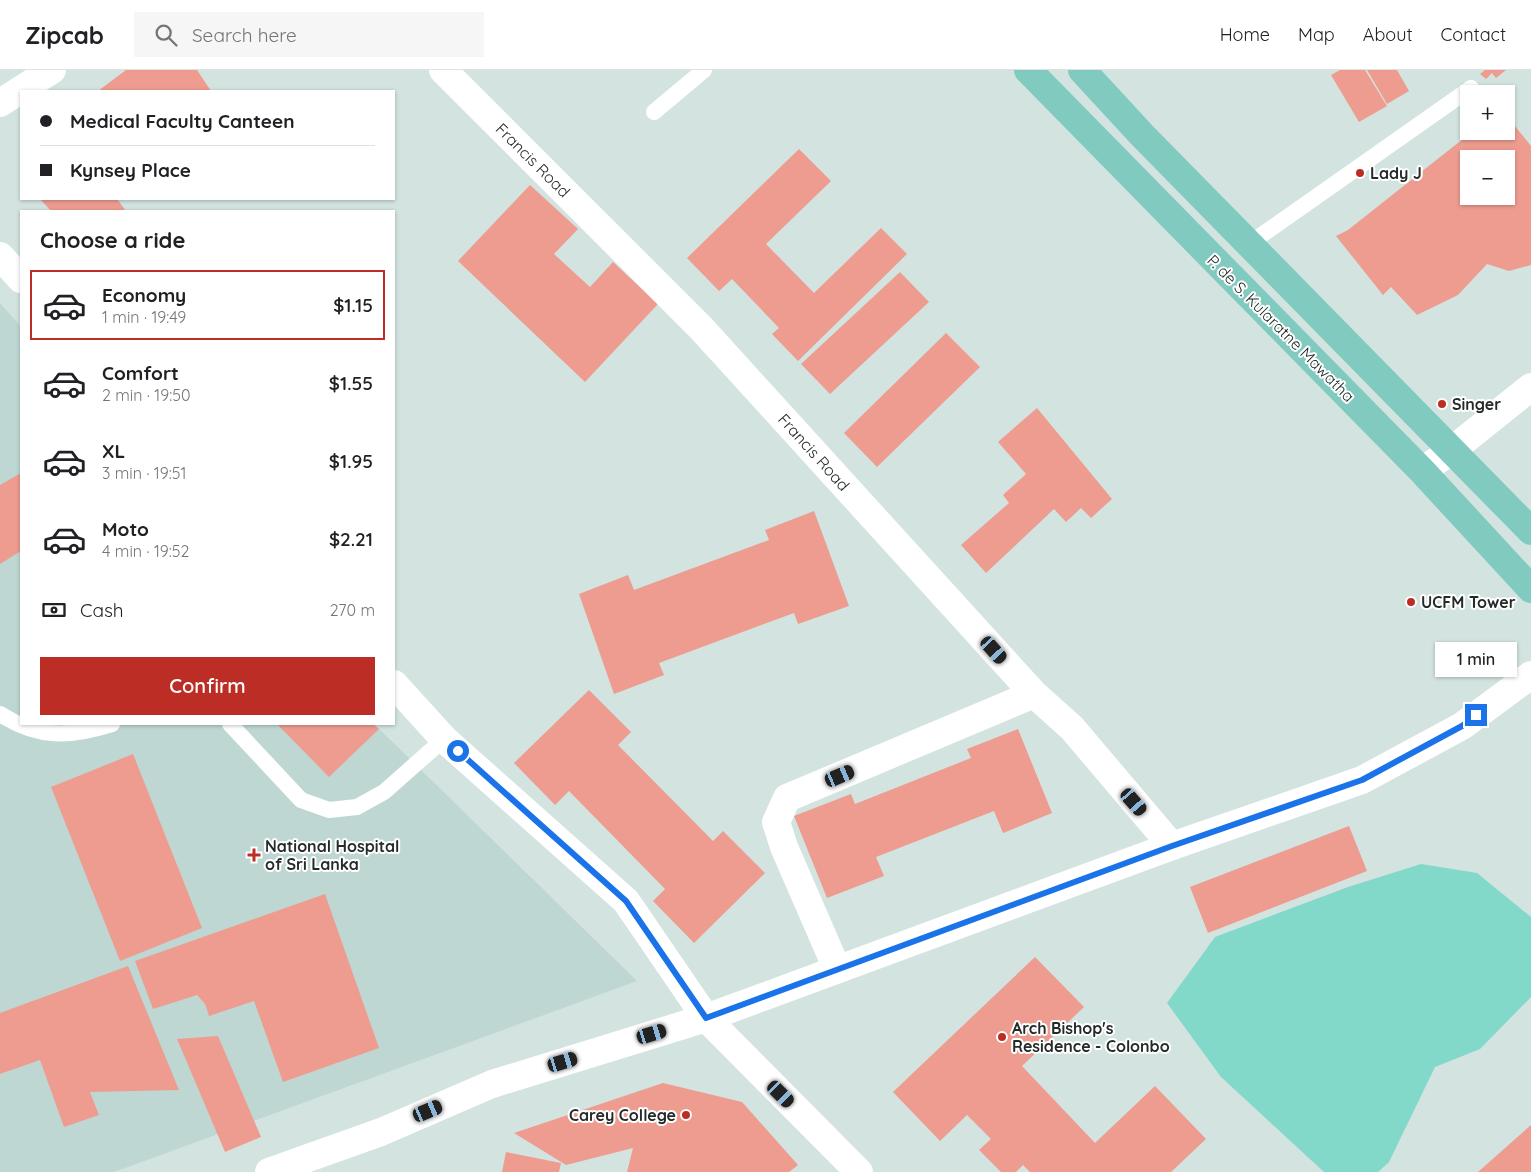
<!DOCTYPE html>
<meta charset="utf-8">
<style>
body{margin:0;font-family:Quicksand,sans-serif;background:#f6f6f6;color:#202124;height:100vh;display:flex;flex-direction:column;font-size:19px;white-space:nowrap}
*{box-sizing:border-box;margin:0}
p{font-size:16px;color:#757577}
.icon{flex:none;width:28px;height:28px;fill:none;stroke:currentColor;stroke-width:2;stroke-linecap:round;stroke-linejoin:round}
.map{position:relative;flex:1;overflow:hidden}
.drawer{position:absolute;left:20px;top:140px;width:375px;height:515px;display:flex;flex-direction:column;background:#fff;border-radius:0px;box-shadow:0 1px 4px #0004}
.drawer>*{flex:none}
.banner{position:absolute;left:20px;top:20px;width:375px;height:110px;border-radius:0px;box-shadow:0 1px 4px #0004;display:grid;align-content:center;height:110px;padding:0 20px;background:#fff}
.buttons{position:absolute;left:1460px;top:15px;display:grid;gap:10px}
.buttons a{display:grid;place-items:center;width:55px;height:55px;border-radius:0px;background:#fff;box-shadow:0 1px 4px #0004;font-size:25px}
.end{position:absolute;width:22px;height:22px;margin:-11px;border:6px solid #1a73e8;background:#fff;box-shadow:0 0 0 2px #fff}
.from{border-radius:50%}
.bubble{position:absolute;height:35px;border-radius:0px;background:#fff;box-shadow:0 1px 4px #0004;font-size:16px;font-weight:600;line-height:35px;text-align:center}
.car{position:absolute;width:15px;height:30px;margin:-15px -8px;border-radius:6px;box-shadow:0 0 4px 1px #0007;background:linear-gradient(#222 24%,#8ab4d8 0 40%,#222 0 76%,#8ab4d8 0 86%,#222 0)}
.banner b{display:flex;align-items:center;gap:18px;height:48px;font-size:19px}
.banner b+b{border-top:1px solid #e0e0e0}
.banner i{width:12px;height:12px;background:#202124}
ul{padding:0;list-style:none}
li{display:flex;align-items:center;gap:15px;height:70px;margin:0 10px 8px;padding:0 10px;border:2px solid transparent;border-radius:0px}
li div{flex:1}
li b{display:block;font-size:19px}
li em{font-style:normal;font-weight:600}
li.on{border-color:#bc2e25}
li>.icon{width:45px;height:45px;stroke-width:1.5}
h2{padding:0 20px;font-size:22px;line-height:60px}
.pay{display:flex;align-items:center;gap:12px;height:55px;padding:0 20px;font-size:19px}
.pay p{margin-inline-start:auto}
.cta{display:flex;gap:10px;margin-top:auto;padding:10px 20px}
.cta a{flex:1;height:58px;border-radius:0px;background:#bc2e25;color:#fff;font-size:20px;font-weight:600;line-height:58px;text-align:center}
header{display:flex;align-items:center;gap:30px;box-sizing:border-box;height:70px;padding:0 25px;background:#fff;border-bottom:1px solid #e0e0e0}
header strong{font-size:24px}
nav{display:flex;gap:28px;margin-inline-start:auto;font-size:18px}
.search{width:350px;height:45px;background:#f6f6f6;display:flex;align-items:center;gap:12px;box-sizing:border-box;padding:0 18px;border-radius:0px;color:#757577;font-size:19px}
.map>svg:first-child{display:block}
.built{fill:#bed7d2}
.green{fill:#82d9ca}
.building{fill:#ee9c90;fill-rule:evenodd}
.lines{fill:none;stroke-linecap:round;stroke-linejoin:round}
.service{stroke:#fff;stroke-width:16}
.minor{stroke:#fff;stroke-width:28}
.tertiary{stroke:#fff;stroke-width:28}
.secondary{stroke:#fff;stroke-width:28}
.primary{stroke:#80cac0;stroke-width:28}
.route{stroke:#1a73e8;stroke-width:6}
.poi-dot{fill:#bc2e25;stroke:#fff;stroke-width:2}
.labels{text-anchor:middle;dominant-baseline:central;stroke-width:4;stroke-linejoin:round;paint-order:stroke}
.street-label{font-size:16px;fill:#252b2a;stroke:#fff}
.poi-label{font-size:16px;font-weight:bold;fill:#252b2a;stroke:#fff;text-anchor:start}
</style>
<header>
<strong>Zipcab</strong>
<div class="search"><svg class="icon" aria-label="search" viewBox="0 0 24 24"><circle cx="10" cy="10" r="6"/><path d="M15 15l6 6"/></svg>Search here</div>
<nav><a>Home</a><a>Map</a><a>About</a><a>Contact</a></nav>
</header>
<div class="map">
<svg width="1531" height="1102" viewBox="0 0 1531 1102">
<rect width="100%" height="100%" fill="#d2e3e0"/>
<path class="built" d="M0 233 21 257V654H374L637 911 114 1102H0Z"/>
<path class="green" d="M1421 794 1477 803 1531 847V927L1480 979 1435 997 1389 1092 1378 1102H1324L1221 1007 1167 933 1215 867 1348 817Z"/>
<path class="building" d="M126 0H197L211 21H98Z
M1340 0H1365L1387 36 1359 52 1331 5Z
M1367 0H1397L1409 21 1387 34Z
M1485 0H1506L1496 8 1492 3 1486 9 1480 4Z
M1506 45 1531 76V195L1509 201 1487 194 1458 225 1417 245 1391 217 1383 225 1336 166 1348 160 1473 61H1506ZM1469 89H1506V126H1469Z
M799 79 831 111 766 174 814 223 881 158 907 184 798 291 772 264 779 258 732 209 719 221 687 188Z
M530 115 578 159 554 184 590 217 613 192 658 234 585 312 458 191Z
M40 129H117L126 141H51Z
M900 202 929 232 830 324 801 294Z
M946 263 980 297 877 397 844 363Z
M1037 338 1112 429 1091 448 1081 438 1066 452 1054 439 986 503 961 475 1009 433 1003 425 1026 404 998 372Z
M21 403V481L0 494V415Z
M814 441 849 536 798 554 794 543 659 593 664 605 614 624 579 524 628 505 634 520 769 470 765 460Z
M589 620 631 662 618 675 713 771 723 761 765 803 694 873 653 831 665 819 569 721 555 735 514 693Z
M277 654H373L379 659 329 707Z
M1018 659 1052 743 1003 763 994 741 876 787 884 806 827 828 794 746 851 724 855 734 971 688 967 679Z
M133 684 202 858 120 891 51 717Z
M1349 756 1367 801 1208 863 1190 817Z
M325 824 379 978 283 1012 254 931 209 946 205 934 197 925 153 939 135 891Z
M1035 887 1084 937 1022 996 1095 1073 1155 1016 1206 1069 1171 1102H1030L1023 1095 1016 1102H1001L979 1080 991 1069 967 1045 940 1071 893 1022Z
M128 896 179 1020 90 1022 99 1045 64 1057 40 990 0 1004V943Z
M218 966 261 1067 225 1082 177 969Z
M663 1013 742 1032 798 1095 789 1102H627L633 1078 566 1095 514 1063Z
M1531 1055V1102H1478Z
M506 1082 561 1093 559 1102H502Z"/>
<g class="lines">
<path class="service" d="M654 42 704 0
M1249 174 1471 18
M0 644C39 669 70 667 112 654
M230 654 301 730 329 740 357 737 384 722 444 669"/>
<path class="minor" d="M443 0 701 258 1034 624 1072 658 1172 776
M1422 401 1451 381 1531 317
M837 899 784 777 776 752 787 728 1034 624"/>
<path class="tertiary" d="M0 186 21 209
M394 614 444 669 626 831 706 948 859 1102
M269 1102 381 1062 492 1014 706 948 1172 776 1362 710 1462 656 1531 605"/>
<path class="secondary" d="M0 33 52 0"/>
<path class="primary" d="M1028 0 1422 401 1531 519
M1082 0 1142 65 1531 461"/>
</g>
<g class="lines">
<path class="route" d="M458 681 626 831 706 948 1172 776 1362 710 1462 656 1476 645"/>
</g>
<g class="poi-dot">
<circle cx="1360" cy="103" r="5"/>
<circle cx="1442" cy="334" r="5"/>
<circle cx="1411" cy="532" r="5"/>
<path d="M251.5 777.5h5v5h5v5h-5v5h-5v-5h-5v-5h5z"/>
<circle cx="1002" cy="967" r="5"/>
<circle cx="686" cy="1045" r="5"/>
</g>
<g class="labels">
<g class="street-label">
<text transform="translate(533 90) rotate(45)">Francis Road</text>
<text transform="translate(1281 258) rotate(45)">P. de S. Kularatne Mawatha</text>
<text transform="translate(814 382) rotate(48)">Francis Road</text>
</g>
<g class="poi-label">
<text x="1370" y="103">Lady J</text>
<text x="1452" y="334">Singer</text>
<text x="1421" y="532">UCFM Tower</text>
<text x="265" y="776">National Hospital<tspan x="265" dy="18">of Sri Lanka</tspan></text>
<text x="1012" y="958">Arch Bishop's<tspan x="1012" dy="18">Residence - Colonbo</tspan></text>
<text x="676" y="1045" text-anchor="end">Carey College</text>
</g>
</g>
</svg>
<div class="buttons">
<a>+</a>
<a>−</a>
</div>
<i class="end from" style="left:458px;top:681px"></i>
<i class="end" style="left:1476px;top:645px"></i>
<div class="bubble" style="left:1435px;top:572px;width:82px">1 min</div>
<i class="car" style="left:994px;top:580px;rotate:138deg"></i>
<i class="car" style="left:840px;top:706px;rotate:67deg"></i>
<i class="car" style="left:1134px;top:732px;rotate:139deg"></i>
<i class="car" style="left:652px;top:964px;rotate:73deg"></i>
<i class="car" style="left:563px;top:992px;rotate:73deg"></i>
<i class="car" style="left:781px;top:1024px;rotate:135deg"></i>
<i class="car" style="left:428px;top:1041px;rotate:67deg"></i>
<div class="banner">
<b><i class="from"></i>Medical Faculty Canteen</b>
<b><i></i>Kynsey Place</b>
</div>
<section class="drawer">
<h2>Choose a ride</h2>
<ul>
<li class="on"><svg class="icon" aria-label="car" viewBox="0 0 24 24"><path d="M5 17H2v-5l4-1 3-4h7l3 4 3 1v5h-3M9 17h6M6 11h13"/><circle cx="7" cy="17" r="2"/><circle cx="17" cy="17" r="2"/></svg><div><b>Economy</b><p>1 min · 19:49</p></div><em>$1.15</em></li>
<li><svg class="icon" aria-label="car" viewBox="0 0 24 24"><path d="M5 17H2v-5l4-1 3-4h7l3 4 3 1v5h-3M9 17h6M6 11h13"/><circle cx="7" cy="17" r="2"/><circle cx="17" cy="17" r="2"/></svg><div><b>Comfort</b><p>2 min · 19:50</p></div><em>$1.55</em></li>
<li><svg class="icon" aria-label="car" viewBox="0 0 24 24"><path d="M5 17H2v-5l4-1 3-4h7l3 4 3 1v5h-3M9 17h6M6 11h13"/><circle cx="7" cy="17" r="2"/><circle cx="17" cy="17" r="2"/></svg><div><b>XL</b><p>3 min · 19:51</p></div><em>$1.95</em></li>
<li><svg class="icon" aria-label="car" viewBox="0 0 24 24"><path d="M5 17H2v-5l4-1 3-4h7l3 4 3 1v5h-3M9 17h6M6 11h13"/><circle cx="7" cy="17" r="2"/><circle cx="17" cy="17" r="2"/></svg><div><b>Moto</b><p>4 min · 19:52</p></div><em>$2.21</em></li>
</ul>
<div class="pay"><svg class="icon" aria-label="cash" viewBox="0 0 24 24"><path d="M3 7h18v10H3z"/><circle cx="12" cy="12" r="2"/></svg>Cash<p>270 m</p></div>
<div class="cta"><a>Confirm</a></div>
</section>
</div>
